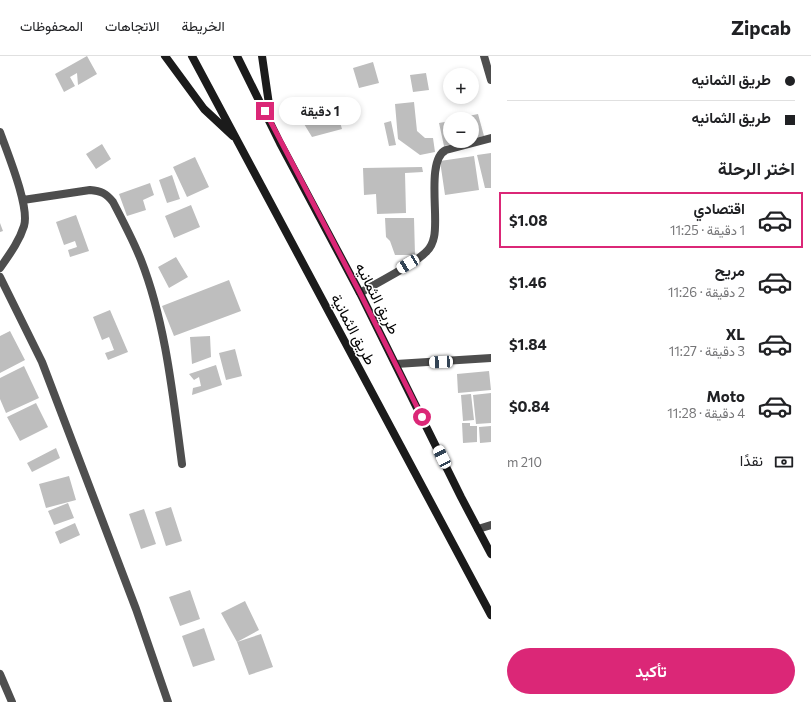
<!DOCTYPE html>
<html lang="ar">
<meta charset="utf-8">
<style>
body{margin:0;font-family:Commissioner,Vazirmatn,sans-serif;background:#f6f6f6;color:#202124;direction:rtl;height:100vh;display:flex;flex-direction:column;font-size:15px;white-space:nowrap}
*{box-sizing:border-box;margin:0}
p{font-size:13px;color:#757577}
.icon{flex:none;width:22px;height:22px;fill:none;stroke:currentColor;stroke-width:2;stroke-linecap:round;stroke-linejoin:round}
.map{position:relative;flex:1;overflow:hidden;direction:ltr}
.sheet{display:flex;flex-direction:column;background:#fff;width:320px}
.sheet>*{flex:none}
.top-card{display:grid;align-content:center;height:88px;padding:0 16px;background:#fff}
.fabs{position:absolute;left:443px;top:12px;display:grid;gap:8px}
.fabs a{display:grid;place-items:center;width:36px;height:36px;border-radius:50%;background:#fff;box-shadow:0 2px 6px #0003;font-size:20px}
.end{position:absolute;width:18px;height:18px;margin:-9px;border:5px solid #db2777;background:#fff;box-shadow:0 0 0 2px #fff}
.from{border-radius:50%}
.bubble{position:absolute;height:28px;border-radius:14px;background:#fff;box-shadow:0 2px 6px #0003;font-size:13px;font-weight:700;line-height:28px;text-align:center;direction:rtl}
.car{position:absolute;width:12px;height:24px;margin:-12px -6px;border-radius:5px;box-shadow:0 0 3px 1px #0007;background:linear-gradient(#fff 24%,#345 0 40%,#fff 0 76%,#345 0 86%,#fff 0)}
.top-card b{display:flex;align-items:center;gap:14px;height:38px;font-size:15px}
.top-card b+b{border-top:1px solid #e0e0e0}
.top-card i{width:10px;height:10px;background:#202124}
ul{padding:0;list-style:none}
li{display:flex;align-items:center;gap:12px;height:56px;margin:0 8px 6px;padding:0 8px;border:2px solid transparent;border-radius:0px}
li div{flex:1}
li b{display:block;font-size:15px}
li em{font-style:normal;font-weight:700}
li.active{border-color:#db2777}
li>.icon{width:36px;height:36px;stroke-width:1.5}
h2{padding:0 16px;font-size:18px;line-height:48px}
.pay{display:flex;align-items:center;gap:10px;height:44px;padding:0 16px;font-size:15px}
.pay p{margin-inline-start:auto}
.primary-button{display:flex;gap:8px;margin-top:auto;padding:8px 16px}
.primary-button a{flex:1;height:46px;border-radius:24px;background:#db2777;color:#fff;font-size:16px;font-weight:700;line-height:46px;text-align:center}
header{display:flex;align-items:center;gap:24px;box-sizing:border-box;height:56px;padding:0 20px;background:#fff;border-bottom:1px solid #e0e0e0}
header strong{font-size:19px}
nav{display:flex;gap:22px;margin-inline-start:auto;font-size:14px}
main{display:flex;flex:1;min-height:0}
.map>svg:first-child{display:block}
.building{fill:#bebebe}
.lines{fill:none;stroke-linecap:round;stroke-linejoin:round}
.street{stroke:#4e4e4e;stroke-width:8}
.secondary{stroke:#1b1b1b;stroke-width:8}
.route{stroke:#db2777;stroke-width:5}
.labels{text-anchor:middle;dominant-baseline:central;stroke-width:3;stroke-linejoin:round;paint-order:stroke}
.street-label{font-size:15px;fill:#000;stroke:#fff}
</style>
<header>
<strong>Zipcab</strong>
<nav><a>الخريطة</a><a>الاتجاهات</a><a>المحفوظات</a></nav>
</header>
<main>
<section class="sheet">
<div class="top-card">
<b><i class="from"></i>طريق الثمانيه</b>
<b><i></i>طريق الثمانيه</b>
</div>
<h2>اختر الرحلة</h2>
<ul>
<li class="active"><svg class="icon" aria-label="car" viewBox="0 0 24 24"><path d="M5 17H2v-5l4-1 3-4h7l3 4 3 1v5h-3M9 17h6M6 11h13"/><circle cx="7" cy="17" r="2"/><circle cx="17" cy="17" r="2"/></svg><div><b>اقتصادي</b><p>1 دقيقة · 11:25</p></div><em>$1.08</em></li>
<li><svg class="icon" aria-label="car" viewBox="0 0 24 24"><path d="M5 17H2v-5l4-1 3-4h7l3 4 3 1v5h-3M9 17h6M6 11h13"/><circle cx="7" cy="17" r="2"/><circle cx="17" cy="17" r="2"/></svg><div><b>مريح</b><p>2 دقيقة · 11:26</p></div><em>$1.46</em></li>
<li><svg class="icon" aria-label="car" viewBox="0 0 24 24"><path d="M5 17H2v-5l4-1 3-4h7l3 4 3 1v5h-3M9 17h6M6 11h13"/><circle cx="7" cy="17" r="2"/><circle cx="17" cy="17" r="2"/></svg><div><b>XL</b><p>3 دقيقة · 11:27</p></div><em>$1.84</em></li>
<li><svg class="icon" aria-label="car" viewBox="0 0 24 24"><path d="M5 17H2v-5l4-1 3-4h7l3 4 3 1v5h-3M9 17h6M6 11h13"/><circle cx="7" cy="17" r="2"/><circle cx="17" cy="17" r="2"/></svg><div><b>Moto</b><p>4 دقيقة · 11:28</p></div><em>$0.84</em></li>
</ul>
<div class="pay"><svg class="icon" aria-label="cash" viewBox="0 0 24 24"><path d="M3 7h18v10H3z"/><circle cx="12" cy="12" r="2"/></svg>نقدًا<p>210 m</p></div>
<div class="primary-button"><a>تأكيد</a></div>
</section>
<div class="map">
<svg width="491" height="646" viewBox="0 0 491 646">
<rect width="100%" height="100%" fill="#fff"/>
<path class="building" d="M87 0 97 18 78 29 77 17 70 21 75 30 64 36 55 18Z
M373 6 379 27 359 32 353 12Z
M426 17 429 34 413 36 410 19Z
M414 46 417 75 425 82H433L435 96 420 99 398 83 395 48Z
M336 53 342 73 312 81 301 63Z
M478 58 484 80 472 83V63L459 62Z
M391 65 396 89 389 90 384 67Z
M450 65V85L462 86 444 90 439 67Z
M102 88 111 103 96 113 86 98Z
M491 97V132H485L477 99Z
M474 100 479 134 445 139 440 105Z
M195 101 209 131 187 141 173 111Z
M422 111 423 116 405 117 406 157 377 158 376 138 364 139 363 112Z
M172 119 180 143 167 147 159 124Z
M150 127 154 139 143 144 146 154 127 160 119 138Z
M191 149 200 171 174 182 165 160Z
M76 159 89 195 70 201 68 194 77 191 75 185 64 189 56 166Z
M385 162H414L415 199H395L390 185 386 181Z
M0 167 3 175 0 176Z
M176 201 188 221 169 232 158 211Z
M229 224 241 255 174 280 162 250Z
M110 254 128 296 108 304 105 297 114 294 109 281 102 284 93 261Z
M10 275 25 304 0 317V280Z
M210 280 211 301 192 308 190 281Z
M235 293 242 320 226 324 219 297Z
M216 309 222 329 192 339 193 332 201 330 199 321 194 324 189 318Z
M24 310 39 342 6 357 0 343V322Z
M489 315 491 334 458 337 457 318Z
M491 337V367L476 368 473 339Z
M471 338 474 364 463 365 461 339Z
M36 347 48 371 20 385 7 361Z
M462 367H470V370H477V386L463 387Z
M491 370V386L480 387 479 371Z
M56 392 60 402 32 416 27 407Z
M69 420 76 444 46 452 39 428Z
M68 447 74 462 54 469 48 455Z
M171 451 182 485 166 490 155 456Z
M144 453 156 488 141 493 129 458Z
M75 467 80 479 60 488 55 476Z
M190 534 200 563 180 570 169 541Z
M245 545 259 574 237 586 221 557Z
M204 572 215 604 193 611 182 580Z
M261 578 273 611 249 619 237 586Z"/>
<g class="lines">
<path class="street" d="M484 0 491 24
M0 76C7 96 30 151 24 170 19 186 9 199 0 212
M23 144 90 134C101 135 106 137 113 146 123 165 133 184 141 204 166 268 173 341 182 408
M0 221 42 306 136 553 168 646
M360 237C378 226 414 209 427 195 431 191 433 186 434 181 439 162 426 103 446 94L491 82
M396 308 491 302
M478 473 491 469
M0 618 12 646"/>
<path class="secondary" d="M165 0 204 53 233 80
M192 0 491 559
M237 0 280 87 360 237 461 441 491 498
M262 0 271 62"/>
</g>
<g class="lines">
<path class="route" d="M265 55 360 237 422 361"/>
</g>
<g class="labels">
<g class="street-label">
<text transform="translate(378 242) rotate(63)">طريق الثمانيه</text>
<text transform="translate(354 273) rotate(62)">طريق الثمانية</text>
</g>
</g>
</svg>
<div class="fabs">
<a>+</a>
<a>−</a>
</div>
<i class="end from" style="left:422px;top:361px"></i>
<i class="end" style="left:265px;top:55px"></i>
<div class="bubble" style="left:279px;top:41px;width:82px">1 دقيقة</div>
<i class="car" style="left:408px;top:208px;rotate:239deg"></i>
<i class="car" style="left:441px;top:306px;rotate:267deg"></i>
<i class="car" style="left:442px;top:401px;rotate:334deg"></i>
</div>
</main>
